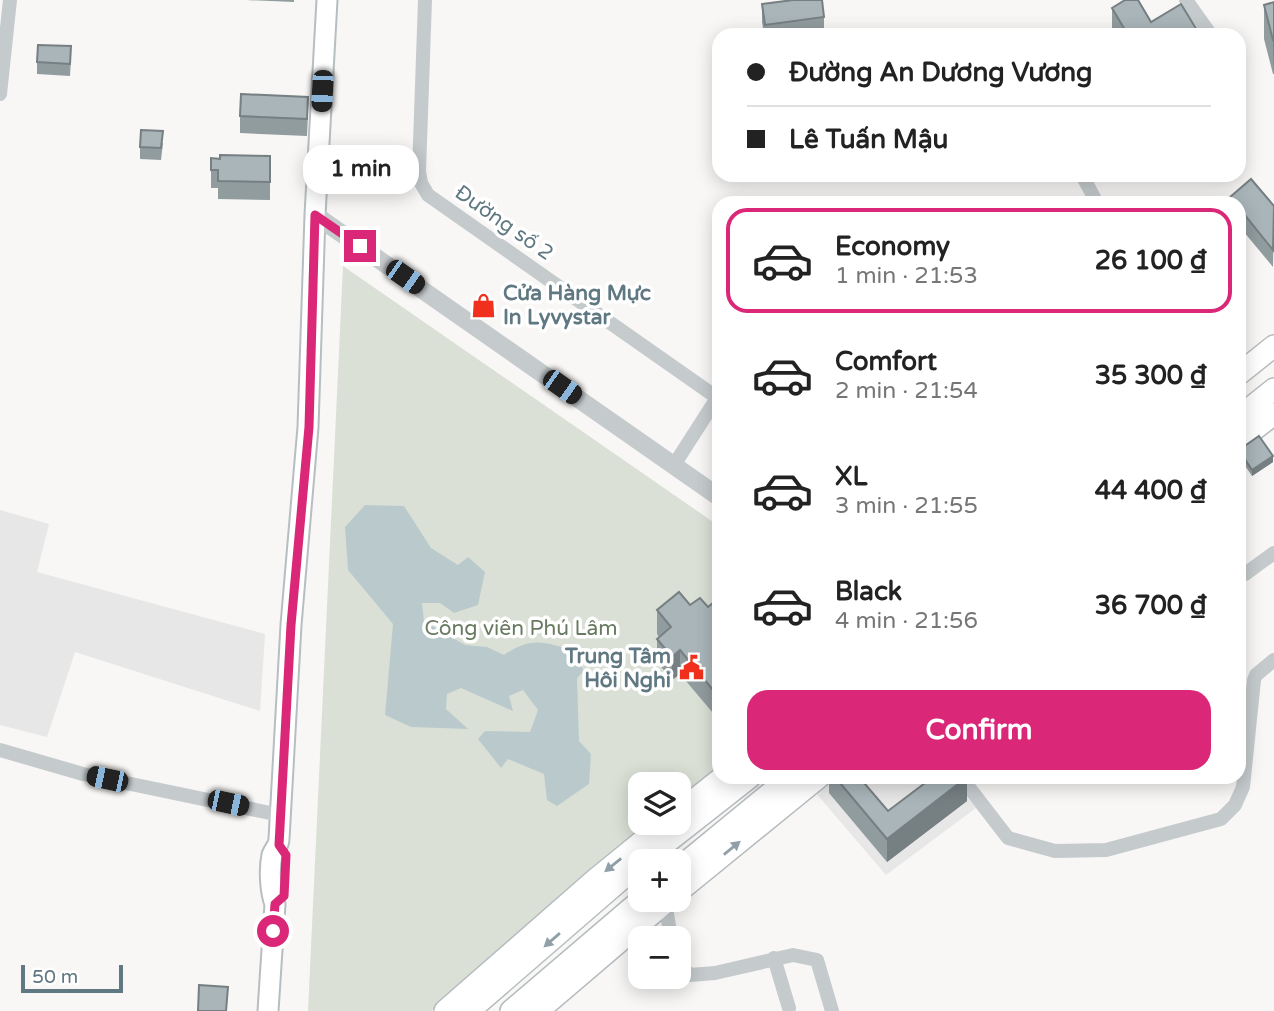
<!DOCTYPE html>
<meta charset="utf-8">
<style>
body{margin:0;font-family:"Varela Round",sans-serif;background:#f6f6f6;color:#222;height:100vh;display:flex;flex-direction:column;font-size:26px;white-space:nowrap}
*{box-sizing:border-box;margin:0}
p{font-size:23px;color:#767676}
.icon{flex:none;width:38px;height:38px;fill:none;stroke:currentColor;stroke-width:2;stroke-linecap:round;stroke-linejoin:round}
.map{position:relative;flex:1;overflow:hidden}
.details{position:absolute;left:712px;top:196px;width:534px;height:588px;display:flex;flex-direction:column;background:#fff;border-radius:21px;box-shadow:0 4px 18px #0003}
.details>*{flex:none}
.hud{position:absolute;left:712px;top:28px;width:534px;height:154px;border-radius:21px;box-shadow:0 4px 18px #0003;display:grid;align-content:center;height:154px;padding:0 35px;background:#fff}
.controls{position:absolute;left:628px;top:772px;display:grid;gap:14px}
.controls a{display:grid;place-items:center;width:63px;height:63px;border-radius:14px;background:#fff;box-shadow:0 4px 18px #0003;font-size:35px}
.scale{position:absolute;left:21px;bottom:18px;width:102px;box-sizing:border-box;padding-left:7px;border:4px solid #607882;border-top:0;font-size:19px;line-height:24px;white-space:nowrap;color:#607882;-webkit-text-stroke:5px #fff;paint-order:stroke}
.end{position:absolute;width:32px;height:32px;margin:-16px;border:9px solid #db2777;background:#fff;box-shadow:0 0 0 4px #fff}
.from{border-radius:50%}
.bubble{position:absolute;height:49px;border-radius:21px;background:#fff;box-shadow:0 4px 18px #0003;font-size:23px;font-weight:700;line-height:49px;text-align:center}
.car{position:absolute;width:21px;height:42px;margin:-21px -10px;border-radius:9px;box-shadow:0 0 5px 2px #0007;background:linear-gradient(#222 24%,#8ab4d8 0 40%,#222 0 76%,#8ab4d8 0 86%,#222 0)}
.hud b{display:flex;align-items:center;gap:24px;height:66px;font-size:26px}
.hud b+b{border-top:2px solid #e0e0e0}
.hud i{width:18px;height:18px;background:#222}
ul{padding:12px 0 0;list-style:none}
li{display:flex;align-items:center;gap:21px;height:105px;margin:0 14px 10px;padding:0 21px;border:4px solid transparent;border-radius:21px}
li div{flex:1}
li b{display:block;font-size:26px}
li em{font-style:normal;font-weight:700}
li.active{border-color:#db2777}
li>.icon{width:63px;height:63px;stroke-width:1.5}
.button{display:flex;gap:14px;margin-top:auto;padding:14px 35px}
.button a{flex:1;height:80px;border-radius:21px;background:#db2777;color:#fff;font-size:28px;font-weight:700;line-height:80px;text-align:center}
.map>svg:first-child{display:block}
.built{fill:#e6e7e6}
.green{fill:#dae0d5}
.water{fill:#bacacc}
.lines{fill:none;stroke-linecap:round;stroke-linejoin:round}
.secondary-casing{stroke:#b7bec1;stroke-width:23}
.primary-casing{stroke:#b5bcbf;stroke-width:24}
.minor{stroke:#c5cacd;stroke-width:14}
.tertiary{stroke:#c5cacd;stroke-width:18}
.secondary{stroke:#fff;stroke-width:19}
.primary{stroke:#fff;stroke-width:21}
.wall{fill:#919c9f}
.shaded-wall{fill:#767f82}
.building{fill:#a9b5b9;stroke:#767f82;stroke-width:2}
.oneway{fill:#90a0a8}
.route{stroke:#db2777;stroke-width:9}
.labels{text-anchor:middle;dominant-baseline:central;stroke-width:7;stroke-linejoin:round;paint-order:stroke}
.street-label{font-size:21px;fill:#607882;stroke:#fff}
.poi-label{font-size:21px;font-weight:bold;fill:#607882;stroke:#fff;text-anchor:start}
.park-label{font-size:21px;fill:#687a60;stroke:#fff}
</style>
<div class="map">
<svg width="1274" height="1011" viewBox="0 0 1274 1011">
<rect width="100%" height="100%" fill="#f8f7f5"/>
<path class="built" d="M0 510 49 524 37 572 265 634 260 711 75 652 47 737 0 725Z
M833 777H950L976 808 886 875 815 792Z"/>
<path class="green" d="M343 266 719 526V777L679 810V784H640V822L663 823 431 1011H308Z"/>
<path class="water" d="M365 505 404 506 431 548 458 565 468 557 485 572 478 605 454 613 440 603H422L424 621 465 645 487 647 504 655C530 637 545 641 573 651L584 671 577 678 579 741 591 754 589 784 557 806 547 800 544 774 508 759 501 768 478 739 485 731 530 732 538 710 523 690 509 696 513 711 461 688 447 694 446 709 468 729 411 727 385 715 393 624 348 570 345 527Z"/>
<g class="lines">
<defs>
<path id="secondary" d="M268 1011 275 904C270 891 269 869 272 855 274 849 279 846 279 839L291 625 308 427 315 215 327 0"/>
<path id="primary" d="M1239 374 1274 346
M1239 417 1274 389
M1239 441 1274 414
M679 812 723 777
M643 861 750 777
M679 868 790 777
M679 891 819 777
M445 1011 596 879 666 822
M469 1011 640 863
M511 1011 641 900
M538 1011 668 900"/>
</defs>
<use href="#secondary" class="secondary-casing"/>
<use href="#primary" class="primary-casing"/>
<path class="minor" d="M425 0 419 171 421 183 428 195 719 399
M1186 0 1211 35
M0 94 10 0
M1082 175 1097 203
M674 465 717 398
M1245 574 1274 553
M0 750 83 774 280 815
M961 777 1008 838 1055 851 1106 850 1221 819 1235 805 1243 787 1254 680 1256 675 1274 660
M665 902 671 938
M774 958 789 1008
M679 964 690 975 715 973 793 955 817 960 832 1011"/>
<path class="tertiary" d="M315 215 719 497"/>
<use href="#secondary" class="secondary"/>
<use href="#primary" class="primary"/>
</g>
<path class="wall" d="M246 0H294V2Z
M1274 2V74H1273L1264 39V5Z
M762 4 824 17V35H764L762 22Z
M1112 8 1151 22 1200 35H1114L1112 31Z
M71 58 70 76 37 74V62Z
M308 115 307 136 240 133V116Z
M163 143 161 160 140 159V147Z
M270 156V200L218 199V188H211V158Z
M1230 197 1274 206 1273 267 1239 226V203H1230Z
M1239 450 1273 462 1252 476 1239 457Z
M713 603V713L680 674 672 680 657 662V639L659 637 657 634V610L690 605 708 607Z
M829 777H859L888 811 927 781 924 777H967V801L887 862 829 793Z"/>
<path class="shaded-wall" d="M1273 40H1274L1273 74Z
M1273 456V462L1252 476V470Z
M680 650V674L672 680V657Z
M719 685V708L713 713V690Z
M967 777V801L887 862V839Z"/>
<path class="building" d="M793 0H822L824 17 765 25 762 4Z
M1125 0H1138L1151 22 1181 4 1200 35H1128L1112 8Z
M1274 2V40H1273L1264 5Z
M38 45 71 46 70 64 37 62Z
M241 94 308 97 307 119 240 116Z
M141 130 163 131 161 148 140 147Z
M220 155 270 156V182L218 181V170H211V158L220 159Z
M1251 179 1274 206 1273 250 1239 208V203H1235L1230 197Z
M1259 436 1273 456 1252 470 1239 450Z
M679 592 690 605 700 598 708 607 713 603 719 610V685L713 690 680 650 672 657 657 639 671 627 657 610Z
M835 777H859L888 811 933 777H967L887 839Z
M199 985 228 987 226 1011H198Z"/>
<defs><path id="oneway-solid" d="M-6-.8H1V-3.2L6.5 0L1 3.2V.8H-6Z" transform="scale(1.75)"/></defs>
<g class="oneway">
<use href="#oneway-solid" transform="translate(732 848) rotate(-39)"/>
<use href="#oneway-solid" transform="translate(613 865) rotate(141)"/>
<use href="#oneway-solid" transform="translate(552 940) rotate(139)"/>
</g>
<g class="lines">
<path class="route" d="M273 931 275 904 284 896 286 855 279 845 291 625 309 427 315 215 360 246"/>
</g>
<defs>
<symbol id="shop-bare" viewBox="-9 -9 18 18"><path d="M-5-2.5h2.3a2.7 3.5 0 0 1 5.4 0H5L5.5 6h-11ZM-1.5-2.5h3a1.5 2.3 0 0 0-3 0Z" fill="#f0301c" stroke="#fff" stroke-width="2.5" paint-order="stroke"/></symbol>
<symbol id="civic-bare" viewBox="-9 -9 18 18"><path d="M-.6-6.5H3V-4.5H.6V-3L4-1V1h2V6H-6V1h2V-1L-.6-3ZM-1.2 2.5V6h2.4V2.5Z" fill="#f0301c" stroke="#fff" stroke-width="2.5" paint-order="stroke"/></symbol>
</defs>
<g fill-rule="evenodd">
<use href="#shop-bare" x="466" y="288" width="35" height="35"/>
<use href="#civic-bare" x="674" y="650" width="35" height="35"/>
</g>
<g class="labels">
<g class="street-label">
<text transform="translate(504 223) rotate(35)">Đường số 2</text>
</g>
<g class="poi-label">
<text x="503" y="293">Cửa Hàng Mực<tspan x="503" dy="24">In Lyvystar</tspan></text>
<text x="671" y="656" text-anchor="end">Trung Tâm<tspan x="671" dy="24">Hôi Nghi</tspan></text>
</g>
<g class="park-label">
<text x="521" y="628">Công viên Phú Lâm</text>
</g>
</g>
</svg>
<div class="controls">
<a><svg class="icon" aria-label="layers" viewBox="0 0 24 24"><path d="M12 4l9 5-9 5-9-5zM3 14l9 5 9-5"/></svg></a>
<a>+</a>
<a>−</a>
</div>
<div class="scale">50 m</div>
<i class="end from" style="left:273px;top:931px"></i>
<i class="end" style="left:360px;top:246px"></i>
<div class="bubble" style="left:303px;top:145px;width:116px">1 min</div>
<i class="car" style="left:322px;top:91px;rotate:183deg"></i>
<i class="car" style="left:405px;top:277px;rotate:125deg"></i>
<i class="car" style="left:562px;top:387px;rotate:125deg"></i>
<i class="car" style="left:107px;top:779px;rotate:282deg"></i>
<i class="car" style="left:228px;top:803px;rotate:102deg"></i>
<div class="hud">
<b><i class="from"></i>Đường An Dương Vương</b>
<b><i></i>Lê Tuấn Mậu</b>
</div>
<section class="details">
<ul>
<li class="active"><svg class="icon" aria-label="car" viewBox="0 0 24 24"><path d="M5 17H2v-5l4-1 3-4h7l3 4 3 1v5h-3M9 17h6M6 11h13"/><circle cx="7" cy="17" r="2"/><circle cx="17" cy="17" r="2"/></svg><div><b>Economy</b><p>1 min · 21:53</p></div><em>26 100 ₫</em></li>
<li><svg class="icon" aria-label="car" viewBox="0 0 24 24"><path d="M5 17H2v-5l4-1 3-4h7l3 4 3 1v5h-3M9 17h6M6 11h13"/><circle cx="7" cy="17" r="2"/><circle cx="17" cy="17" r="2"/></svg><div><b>Comfort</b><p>2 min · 21:54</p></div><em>35 300 ₫</em></li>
<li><svg class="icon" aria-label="car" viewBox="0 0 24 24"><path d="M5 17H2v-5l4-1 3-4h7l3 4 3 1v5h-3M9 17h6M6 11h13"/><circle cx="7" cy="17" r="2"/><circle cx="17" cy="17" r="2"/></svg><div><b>XL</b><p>3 min · 21:55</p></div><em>44 400 ₫</em></li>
<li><svg class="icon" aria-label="car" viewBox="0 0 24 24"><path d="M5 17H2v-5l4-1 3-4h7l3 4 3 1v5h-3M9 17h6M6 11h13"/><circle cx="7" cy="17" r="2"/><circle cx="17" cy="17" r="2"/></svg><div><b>Black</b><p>4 min · 21:56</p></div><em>36 700 ₫</em></li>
</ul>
<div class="button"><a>Confirm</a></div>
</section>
</div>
